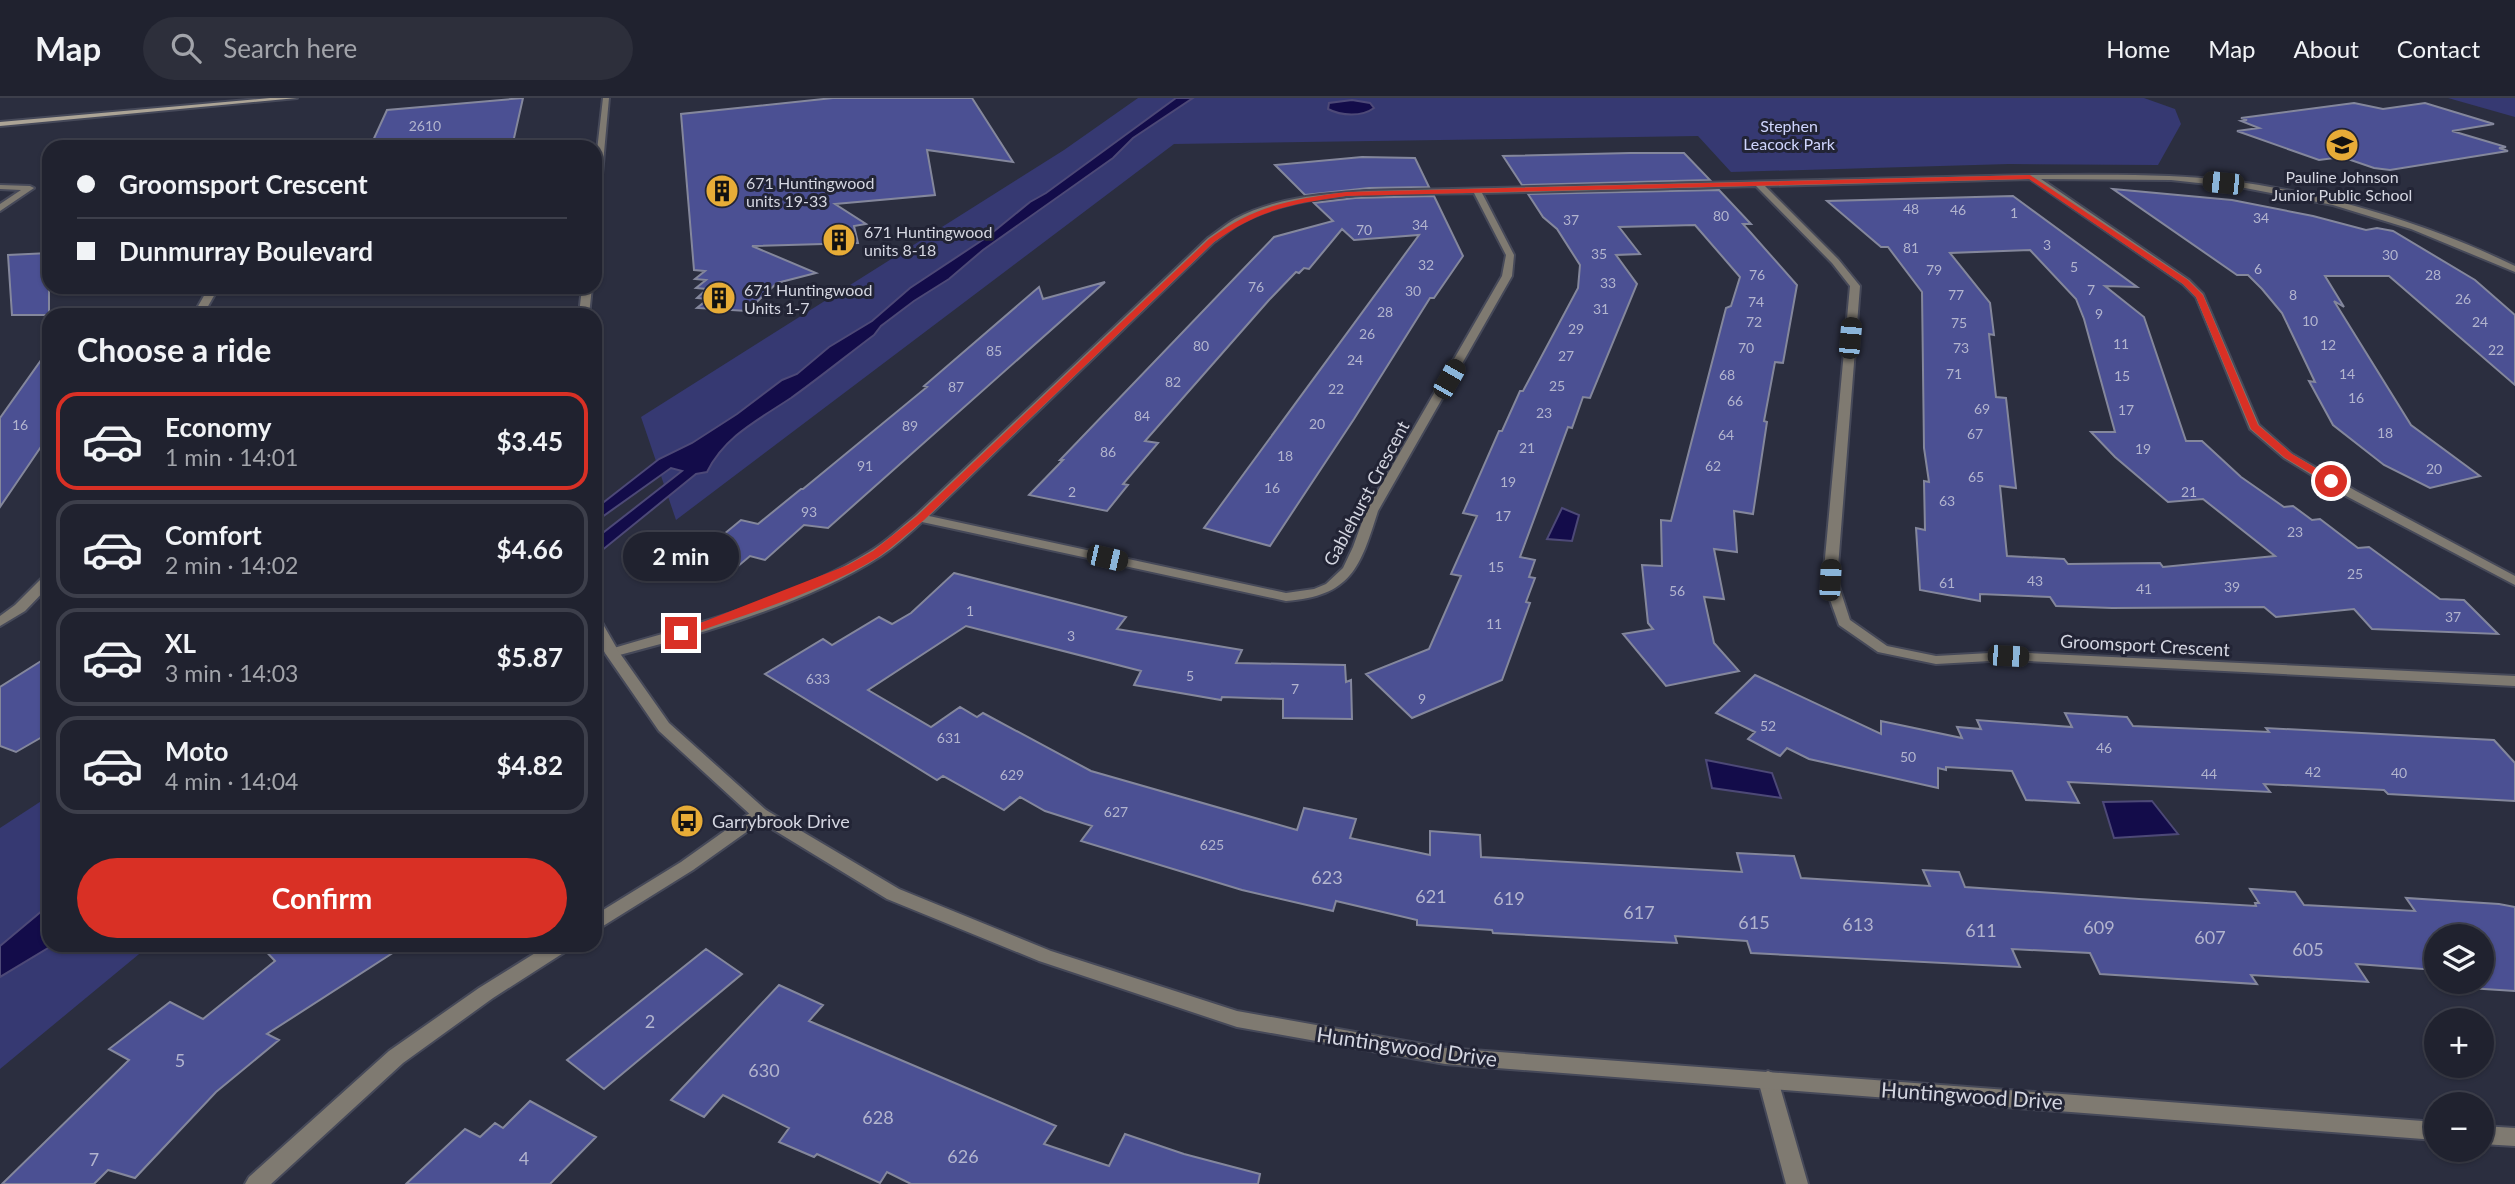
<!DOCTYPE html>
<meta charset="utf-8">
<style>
body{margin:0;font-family:Lato,sans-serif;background:#2d2f3b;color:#f1f3f6;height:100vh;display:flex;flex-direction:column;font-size:26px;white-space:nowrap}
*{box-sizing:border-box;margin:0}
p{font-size:23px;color:#a2a4aa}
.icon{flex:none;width:38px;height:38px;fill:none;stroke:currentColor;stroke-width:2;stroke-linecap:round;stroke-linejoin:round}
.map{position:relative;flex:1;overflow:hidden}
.side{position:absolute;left:42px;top:210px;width:560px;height:644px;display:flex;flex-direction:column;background:#20222f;border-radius:21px;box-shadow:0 2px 5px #0004,0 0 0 2px #3d3f4b}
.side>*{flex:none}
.top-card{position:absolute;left:42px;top:42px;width:560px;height:154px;border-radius:21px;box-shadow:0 2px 5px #0004,0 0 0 2px #3d3f4b;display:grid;align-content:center;height:154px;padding:0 35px;background:#20222f}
.tools{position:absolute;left:2424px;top:826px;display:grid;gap:14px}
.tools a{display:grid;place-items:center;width:70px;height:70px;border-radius:50%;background:#20222f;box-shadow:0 2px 5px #0004,0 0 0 2px #3d3f4b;font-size:35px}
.end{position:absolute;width:32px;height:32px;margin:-16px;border:9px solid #d93025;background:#fff;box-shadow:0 0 0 4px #fff}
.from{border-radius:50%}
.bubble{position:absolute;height:49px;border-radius:24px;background:#20222f;box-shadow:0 2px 5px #0004,0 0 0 2px #3d3f4b;font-size:23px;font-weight:700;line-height:49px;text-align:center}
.car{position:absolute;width:21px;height:42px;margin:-21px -10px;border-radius:9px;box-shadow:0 0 5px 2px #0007;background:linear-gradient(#222 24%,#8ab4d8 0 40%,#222 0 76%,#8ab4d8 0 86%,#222 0)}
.top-card b{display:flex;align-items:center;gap:24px;height:66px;font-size:26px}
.top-card b+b{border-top:2px solid #3d3f4b}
.top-card i{width:18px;height:18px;background:#f1f3f6}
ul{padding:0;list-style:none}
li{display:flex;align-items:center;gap:21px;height:98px;margin:0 14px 10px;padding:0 21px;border:4px solid #3d3f4b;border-radius:21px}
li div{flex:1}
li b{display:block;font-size:26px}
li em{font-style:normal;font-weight:700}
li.current{border-color:#d93025}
li>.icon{width:63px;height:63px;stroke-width:1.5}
h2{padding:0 35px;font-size:32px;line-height:84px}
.primary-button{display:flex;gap:14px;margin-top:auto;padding:14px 35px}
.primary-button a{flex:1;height:80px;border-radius:42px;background:#d93025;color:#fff;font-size:28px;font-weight:700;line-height:80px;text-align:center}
header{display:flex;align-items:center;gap:42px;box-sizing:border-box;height:98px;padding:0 35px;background:#20222f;border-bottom:2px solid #3d3f4b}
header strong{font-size:33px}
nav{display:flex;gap:38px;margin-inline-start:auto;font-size:24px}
.search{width:490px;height:63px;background:#2d2f3b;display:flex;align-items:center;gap:18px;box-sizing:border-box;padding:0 24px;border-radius:38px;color:#a2a4aa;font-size:26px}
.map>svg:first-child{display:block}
.green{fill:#363972}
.water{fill:#130c4a;stroke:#4d4977;stroke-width:2}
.building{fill:#4b5093;stroke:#84879c;stroke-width:2;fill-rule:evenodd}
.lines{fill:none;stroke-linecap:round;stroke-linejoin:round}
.minor-casing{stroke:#464959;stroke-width:4}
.tertiary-casing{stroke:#464959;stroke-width:4}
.secondary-casing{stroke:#464959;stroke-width:4}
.minor{fill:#7f7a71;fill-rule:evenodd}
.tertiary{fill:#7f7a71;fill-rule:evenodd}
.secondary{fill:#aca496;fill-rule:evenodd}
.route{fill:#d93025}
.labels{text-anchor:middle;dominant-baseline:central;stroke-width:6;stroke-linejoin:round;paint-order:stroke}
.number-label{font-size:14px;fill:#b2b4ce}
.far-park-label{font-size:16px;fill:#cfd5fd;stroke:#222435}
.far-poi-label{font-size:16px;fill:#d4d6e1;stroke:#222435;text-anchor:start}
.street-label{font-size:18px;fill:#d4d6e1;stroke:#222435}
.poi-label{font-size:18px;fill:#d4d6e1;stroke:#222435;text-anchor:start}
.near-number-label{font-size:18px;fill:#b2b4ce}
.near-street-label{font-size:21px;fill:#d4d6e1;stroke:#222435}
</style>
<header>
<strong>Map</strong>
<div class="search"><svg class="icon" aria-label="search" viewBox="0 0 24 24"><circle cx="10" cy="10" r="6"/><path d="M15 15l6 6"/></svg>Search here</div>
<nav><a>Home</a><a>Map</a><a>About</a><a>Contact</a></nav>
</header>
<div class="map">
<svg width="2515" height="1086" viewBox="0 0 2515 1086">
<rect width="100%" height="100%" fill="#2b2e3f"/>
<path class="green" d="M1138 0H2144L2175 11 2181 26 2158 67 2009 66 1731 74 1698 38 1174 46 676 422 641 319 1064 52Z
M2448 0H2515V19Z
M49 698V847H150L0 971V730Z"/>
<path class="water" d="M1176 0H1193L1133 40 1113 60 983 152 949 181 914 203 881 228 874 237C846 258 819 280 791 300 758 322 725 338 707 374L696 376 595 458V441L682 373 671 370 595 424V411L659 361 692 345 737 316 782 282 797 276 829 249 872 223 910 190 987 139 1030 104 1046 95Z
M1352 2 1370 5 1374 10C1362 19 1341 18 1328 11L1329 5Z
M1562 410 1579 417 1572 443 1547 441Z
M1706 662 1772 675 1781 700 1712 690Z
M2152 703 2178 736 2114 740 2103 704Z
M49 807V847H53L0 879V848Z"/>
<path class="building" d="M523 0 512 49H406V46L370 49 387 12Z
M833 0H972L1013 64 927 52 935 97 835 106 866 126 854 128 858 145 752 148 816 175 777 185 747 213 697 210 708 201 697 200 707 191 696 190 706 182 695 181 705 173 694 172 681 16Z
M2354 5 2383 11 2425 5 2494 26 2452 33 2506 49 2499 50 2508 53 2390 72 2374 70 2342 59 2319 62 2237 33 2259 30 2241 23 2247 22 2241 20Z
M1630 55H1684L1710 82 1522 87 1503 58Z
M1362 59 1415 60 1429 89 1369 90 1305 97 1275 67Z
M2113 91 2232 102 2313 118 2366 132 2377 130 2393 133 2475 182 2515 217V287L2389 178H2325L2344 209 2334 203 2411 327 2480 378 2430 390 2384 367 2333 327 2309 283 2315 284 2282 215 2262 191 2248 177H2237Z
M1719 92 1751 126H1743L1797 187 1783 265 1775 264 1764 323 1767 324 1753 416 1734 413 1737 454 1714 451 1724 501 1704 499 1714 545 1739 573 1666 588 1623 536 1653 531 1648 525 1642 467 1662 468 1661 422 1671 423 1726 210 1731 208 1740 179 1695 127 1619 129 1640 156 1616 157 1637 186 1590 300 1583 299 1572 330 1568 329 1520 459 1535 462 1529 479 1535 480 1526 504 1530 505 1502 582 1412 620 1366 576 1429 551 1461 478 1451 476 1477 418 1463 415 1499 333H1502L1520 293H1523L1578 190 1580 167 1557 131 1543 119 1528 96Z
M1434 98 1463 158 1434 200H1430L1354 321 1270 448 1204 430 1419 137 1354 142 1342 131 1309 171 1304 170 1299 175 1296 174 1269 202 1145 343 1158 345 1123 386 1128 387 1107 413 1029 397 1063 362H1060L1274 139 1333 123 1314 105 1355 100Z
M2013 98 2137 189 2105 188 2144 219 2186 343H2202L2241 379 2284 409 2293 408 2312 422 2320 421 2358 450 2369 449 2440 501 2464 502 2498 536 2372 531 2354 511 2276 519 2264 509 2112 510 2056 508 2050 499 1980 496V503L1920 492 1916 430 1925 432 1924 383 1929 384 1924 350 1922 194 1888 149H1881L1827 103ZM2030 152 2076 201 2084 221 2115 334H2091L2115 359 2168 404 2203 401 2275 458 2163 469 2160 465 2068 466 2064 461 2007 458 2000 388 2016 390 2006 300 1996 299 1989 236 1994 237 1990 205 1950 155Z
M49 155V217H12L8 157Z
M1105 184 828 430 804 427 765 462 750 458 730 475 689 465 741 422 758 426 801 391H803L927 289 924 288 1039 189 1043 201Z
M49 251V337L0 409V320Z
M954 475 1126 519 1117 531 1242 552 1236 565 1345 567 1346 584 1351 582 1352 621 1283 620V601L1222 599 1221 602 1134 587 1141 573 966 528 868 592 931 629 960 609 977 619 983 615 1091 673 1297 732 1304 710 1356 721 1350 740 1430 757V733L1480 737 1481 759 1742 774 1737 755 1794 758 1801 780 1930 788 1923 772 1959 774 1965 789 2139 801 2256 808 2255 805H2259L2250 791 2295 794 2304 807 2415 813 2406 800 2499 806 2515 809V893L2453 889 2449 884H2482V838H2436V872L2356 866 2368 884 2251 877 2257 886 2100 876 2090 855 2012 851 2020 869 1751 855 1747 843 1675 838 1677 845 1493 835 1492 832 1417 827V822L1336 803 1333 813 1242 792 1081 743 1092 728 1045 713 1020 699 1004 712 943 678 937 682 765 576 823 541 832 547 879 519 892 526 911 515Z
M49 558V635L16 654 0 648V589Z
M1755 577 1881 636V623L1962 640 1957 629 1981 631 1977 622 2072 629 2065 615 2127 619 2133 628 2269 634 2266 630 2494 642 2515 665V703L2388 696 2384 692 2264 686 2270 694 2068 684 2079 705 2026 702 2012 673 1946 669V672L1938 670V690L1809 661 1787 650 1780 658 1748 641 1755 634 1716 615Z
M260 847H405L267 936 279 942 216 994 135 1080 108 1072 94 1086H2L129 962 109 951 170 904 203 921 275 863Z
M706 851 742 876 604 991 567 962Z
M779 887 823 907 809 923 1056 1028 1044 1046 1109 1068 1125 1036 1184 1056 1260 1076 1258 1086H911L887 1074 880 1085 817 1056 814 1059 779 1044 789 1030 723 997 704 1019 671 1002Z
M530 1003 596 1039 550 1086H406L465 1031 480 1039 495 1025 503 1030Z"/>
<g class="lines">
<defs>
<path id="minor" d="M2030 77C2076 77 2123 76 2169 78 2284 82 2412 118 2515 168V174L2411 131 2333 107 2245 90 2171 82 2041 81 2189 182 2203 196 2259 327 2292 356 2356 393 2515 478V487L2348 399 2284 360 2250 331 2196 199 2183 186 2030 81 1765 88 1838 161 1860 188 1837 482 1850 522 1887 548 1936 558 2008 554 2515 578V588L2008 562 1936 566 1878 554 1839 527 1823 482 1850 188 1832 165 1756 88 1482 95 1514 157 1512 178 1378 413C1360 470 1351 498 1286 503L922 424C909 436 896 448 881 458 807 506 698 537 612 559L605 555 607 552C696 526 789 503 869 454 886 444 900 430 916 417L1208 140C1217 134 1226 126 1235 121 1276 99 1324 96 1369 93ZM1474 95 1506 157 1502 178 1366 413 1353 449 1343 470 1326 486 1314 491 1286 495 929 418 1214 144C1223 138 1231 130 1241 125 1305 89 1402 97 1474 95Z
M0 87 30 88 34 90 0 113V106L21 92 0 91Z
M209 189H219L203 217H193Z
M49 477V488L25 513 0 528V518L15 507 44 478Z
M760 710 766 712 768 716 766 720 693 772 595 833V817L681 764 754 712Z
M548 847H571L568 852 493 900 403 965 271 1086H245L249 1079 389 953 479 890Z
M1768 973 1775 976 1778 982 1808 1086H1786L1758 982 1761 976Z"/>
<path id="tertiary" d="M603 0H609L599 109 595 112V70Z
M582 189H592L589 217H579Z
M595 520 600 521 619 554 669 625 766 712 899 791 1051 853 1237 913 1445 950 2436 1024V1042L1445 966 1237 929 1039 863 887 801 754 720 659 633 605 555 595 537Z
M2482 1028 2515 1030V1048L2482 1046Z"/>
<path id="secondary" d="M270 0H297L0 28V24Z"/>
</defs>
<use href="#minor" class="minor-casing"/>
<use href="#tertiary" class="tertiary-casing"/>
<use href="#secondary" class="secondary-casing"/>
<use href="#minor" class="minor"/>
<use href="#tertiary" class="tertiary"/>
<use href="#secondary" class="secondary"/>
</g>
<path class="route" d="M2030 77 2188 182 2203 197 2258 327 2292 356 2334 381V385H2327L2285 360 2251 331 2196 199 2183 186 2029 81 1346 98C1291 106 1260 111 1214 144L924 422C908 435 893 449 877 460 818 495 749 515 685 538L675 535 848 467 873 453 917 418 1209 141C1256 107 1290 102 1346 94Z"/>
<defs>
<symbol id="school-disc" viewBox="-11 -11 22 22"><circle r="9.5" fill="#e7ac37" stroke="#222435"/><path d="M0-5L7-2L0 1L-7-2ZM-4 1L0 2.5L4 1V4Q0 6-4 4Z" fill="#111"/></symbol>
<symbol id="building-disc" viewBox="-11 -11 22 22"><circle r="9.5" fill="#e7ac37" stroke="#222435"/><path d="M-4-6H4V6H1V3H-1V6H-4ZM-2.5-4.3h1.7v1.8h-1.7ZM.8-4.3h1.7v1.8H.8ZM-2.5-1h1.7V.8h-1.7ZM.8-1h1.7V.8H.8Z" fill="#111"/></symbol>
<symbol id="bus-disc" viewBox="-11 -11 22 22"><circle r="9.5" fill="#e7ac37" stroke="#222435"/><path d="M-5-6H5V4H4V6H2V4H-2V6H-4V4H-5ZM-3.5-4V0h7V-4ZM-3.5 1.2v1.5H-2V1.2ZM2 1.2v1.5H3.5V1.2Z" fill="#111"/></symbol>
</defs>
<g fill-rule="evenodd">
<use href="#school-disc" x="2323" y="28" width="38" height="38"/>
<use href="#building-disc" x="703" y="74" width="38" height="38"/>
<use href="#building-disc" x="820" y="123" width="38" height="38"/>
<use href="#building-disc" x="700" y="181" width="38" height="38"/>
<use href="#bus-disc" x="668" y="704" width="38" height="38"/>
</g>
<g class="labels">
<g class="number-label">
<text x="425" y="27">2610</text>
<text x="1911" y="110">48</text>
<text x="1958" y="111">46</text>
<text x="2014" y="114">1</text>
<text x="1721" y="117">80</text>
<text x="2261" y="119">34</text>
<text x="1571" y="121">37</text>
<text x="1420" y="126">34</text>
<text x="1364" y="131">70</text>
<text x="2047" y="146">3</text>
<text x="1911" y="149">81</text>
<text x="1599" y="155">35</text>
<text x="2390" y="156">30</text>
<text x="1426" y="166">32</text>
<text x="2074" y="168">5</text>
<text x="2258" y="170">6</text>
<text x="1934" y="171">79</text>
<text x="1757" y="176">76</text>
<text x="2433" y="176">28</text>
<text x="1608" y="184">33</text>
<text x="1256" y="188">76</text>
<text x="2091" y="191">7</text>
<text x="1413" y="192">30</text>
<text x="1956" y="196">77</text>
<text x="2293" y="196">8</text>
<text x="2463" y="200">26</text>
<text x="1756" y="203">74</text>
<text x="1601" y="210">31</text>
<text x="1385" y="213">28</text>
<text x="2099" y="215">9</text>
<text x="2310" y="222">10</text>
<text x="1754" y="223">72</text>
<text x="2480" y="223">24</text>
<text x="1959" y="224">75</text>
<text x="1576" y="230">29</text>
<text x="1367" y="235">26</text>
<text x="2121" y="245">11</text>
<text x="2328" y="246">12</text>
<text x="1201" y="247">80</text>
<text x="1746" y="249">70</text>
<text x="1961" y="249">73</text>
<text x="2496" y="251">22</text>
<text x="994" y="252">85</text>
<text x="1566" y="257">27</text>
<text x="1355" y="261">24</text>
<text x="1954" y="275">71</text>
<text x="2347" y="275">14</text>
<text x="1727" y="276">68</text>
<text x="2122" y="277">15</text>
<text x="1173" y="283">82</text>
<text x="1557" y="287">25</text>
<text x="956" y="288">87</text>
<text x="1336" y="290">22</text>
<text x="2356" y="299">16</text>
<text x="1735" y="302">66</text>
<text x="1982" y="310">69</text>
<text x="2126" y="311">17</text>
<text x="1544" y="314">23</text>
<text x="1142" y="317">84</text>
<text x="1317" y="325">20</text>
<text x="20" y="326">16</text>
<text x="910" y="327">89</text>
<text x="2385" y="334">18</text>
<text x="1975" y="335">67</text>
<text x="1726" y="336">64</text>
<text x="1527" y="349">21</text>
<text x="2143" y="350">19</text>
<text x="1108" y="353">86</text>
<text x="1285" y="357">18</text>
<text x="865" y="367">91</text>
<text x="1713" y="367">62</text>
<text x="2434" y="370">20</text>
<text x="1976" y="378">65</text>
<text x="1508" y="383">19</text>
<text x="1272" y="389">16</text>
<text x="1072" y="393">2</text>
<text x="2189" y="393">21</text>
<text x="1947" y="402">63</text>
<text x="809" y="413">93</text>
<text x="1503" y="417">17</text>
<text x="2295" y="433">23</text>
<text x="1496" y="468">15</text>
<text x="2355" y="475">25</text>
<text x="2035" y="482">43</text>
<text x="1947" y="484">61</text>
<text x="2232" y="488">39</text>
<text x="2144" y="490">41</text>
<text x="1677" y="492">56</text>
<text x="970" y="512">1</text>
<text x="2453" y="518">37</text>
<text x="1494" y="525">11</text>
<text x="1071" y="537">3</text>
<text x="1190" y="577">5</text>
<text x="818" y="580">633</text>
<text x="1295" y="590">7</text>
<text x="1422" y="600">9</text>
<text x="1768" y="627">52</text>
<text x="949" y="639">631</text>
<text x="2104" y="649">46</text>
<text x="1908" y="658">50</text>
<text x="2313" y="673">42</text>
<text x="2399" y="674">40</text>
<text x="2209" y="675">44</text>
<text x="1012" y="676">629</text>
<text x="1116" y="713">627</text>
<text x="1212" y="746">625</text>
</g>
<g class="far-park-label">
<text x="1789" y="27">Stephen<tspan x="1789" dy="18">Leacock Park</tspan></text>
</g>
<g class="far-poi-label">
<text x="2342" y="78" text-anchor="middle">Pauline Johnson<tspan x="2342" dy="18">Junior Public School</tspan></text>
<text x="746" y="84">671 Huntingwood<tspan x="746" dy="18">units 19-33</tspan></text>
<text x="864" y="133">671 Huntingwood<tspan x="864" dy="18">units 8-18</tspan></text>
<text x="744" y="191">671 Huntingwood<tspan x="744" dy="18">Units 1-7</tspan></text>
</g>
<g class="street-label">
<text transform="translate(1366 395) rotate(-62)">Gablehurst Crescent</text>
<text transform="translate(2145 547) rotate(3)">Groomsport Crescent</text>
</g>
<g class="poi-label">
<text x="712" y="723">Garrybrook Drive</text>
</g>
<g class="near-number-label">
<text x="1327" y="779">623</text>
<text x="1431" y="798">621</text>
<text x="1509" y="800">619</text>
<text x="1639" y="814">617</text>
<text x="1754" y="824">615</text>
<text x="1858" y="826">613</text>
<text x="2099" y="829">609</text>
<text x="1981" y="832">611</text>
<text x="2210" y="839">607</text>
<text x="2308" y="851">605</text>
<text x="650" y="923">2</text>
<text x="180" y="962">5</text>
<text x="764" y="972">630</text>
<text x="878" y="1019">628</text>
<text x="963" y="1058">626</text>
<text x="524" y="1060">4</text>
<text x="94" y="1061">7</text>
</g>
<g class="near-street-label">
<text transform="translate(1407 948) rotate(8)">Huntingwood Drive</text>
<text transform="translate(1972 997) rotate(4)">Huntingwood Drive</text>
</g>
</g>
</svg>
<div class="tools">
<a><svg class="icon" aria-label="layers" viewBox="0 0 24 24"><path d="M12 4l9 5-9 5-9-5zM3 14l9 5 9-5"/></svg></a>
<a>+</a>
<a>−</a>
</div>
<i class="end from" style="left:2331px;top:383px"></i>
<i class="end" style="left:681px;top:535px"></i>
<div class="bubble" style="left:623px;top:434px;width:116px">2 min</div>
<i class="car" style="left:2223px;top:85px;rotate:276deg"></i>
<i class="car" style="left:1850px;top:240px;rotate:5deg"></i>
<i class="car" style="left:1449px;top:281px;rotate:30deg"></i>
<i class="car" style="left:1107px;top:460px;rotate:103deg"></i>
<i class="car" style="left:1830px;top:482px;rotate:3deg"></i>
<i class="car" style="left:2008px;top:558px;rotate:93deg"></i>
<div class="top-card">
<b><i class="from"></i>Groomsport Crescent</b>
<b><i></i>Dunmurray Boulevard</b>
</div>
<section class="side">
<h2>Choose a ride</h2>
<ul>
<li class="current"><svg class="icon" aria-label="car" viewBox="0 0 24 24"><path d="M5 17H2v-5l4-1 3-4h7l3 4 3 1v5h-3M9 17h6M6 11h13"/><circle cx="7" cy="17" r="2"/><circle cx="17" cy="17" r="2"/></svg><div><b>Economy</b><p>1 min · 14:01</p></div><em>$3.45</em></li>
<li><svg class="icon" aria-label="car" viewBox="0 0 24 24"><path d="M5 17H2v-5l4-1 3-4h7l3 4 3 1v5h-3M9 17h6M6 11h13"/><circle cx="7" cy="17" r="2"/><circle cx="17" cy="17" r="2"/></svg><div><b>Comfort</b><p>2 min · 14:02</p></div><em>$4.66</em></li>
<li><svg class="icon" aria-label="car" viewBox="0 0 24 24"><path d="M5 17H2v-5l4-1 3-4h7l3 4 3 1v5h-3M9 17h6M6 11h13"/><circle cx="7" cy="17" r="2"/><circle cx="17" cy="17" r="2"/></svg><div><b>XL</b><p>3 min · 14:03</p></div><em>$5.87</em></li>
<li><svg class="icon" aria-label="car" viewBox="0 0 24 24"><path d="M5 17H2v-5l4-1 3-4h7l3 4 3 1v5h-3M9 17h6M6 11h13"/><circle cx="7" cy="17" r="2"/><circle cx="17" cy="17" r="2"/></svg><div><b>Moto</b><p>4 min · 14:04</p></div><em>$4.82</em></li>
</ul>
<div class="primary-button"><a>Confirm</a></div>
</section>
</div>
